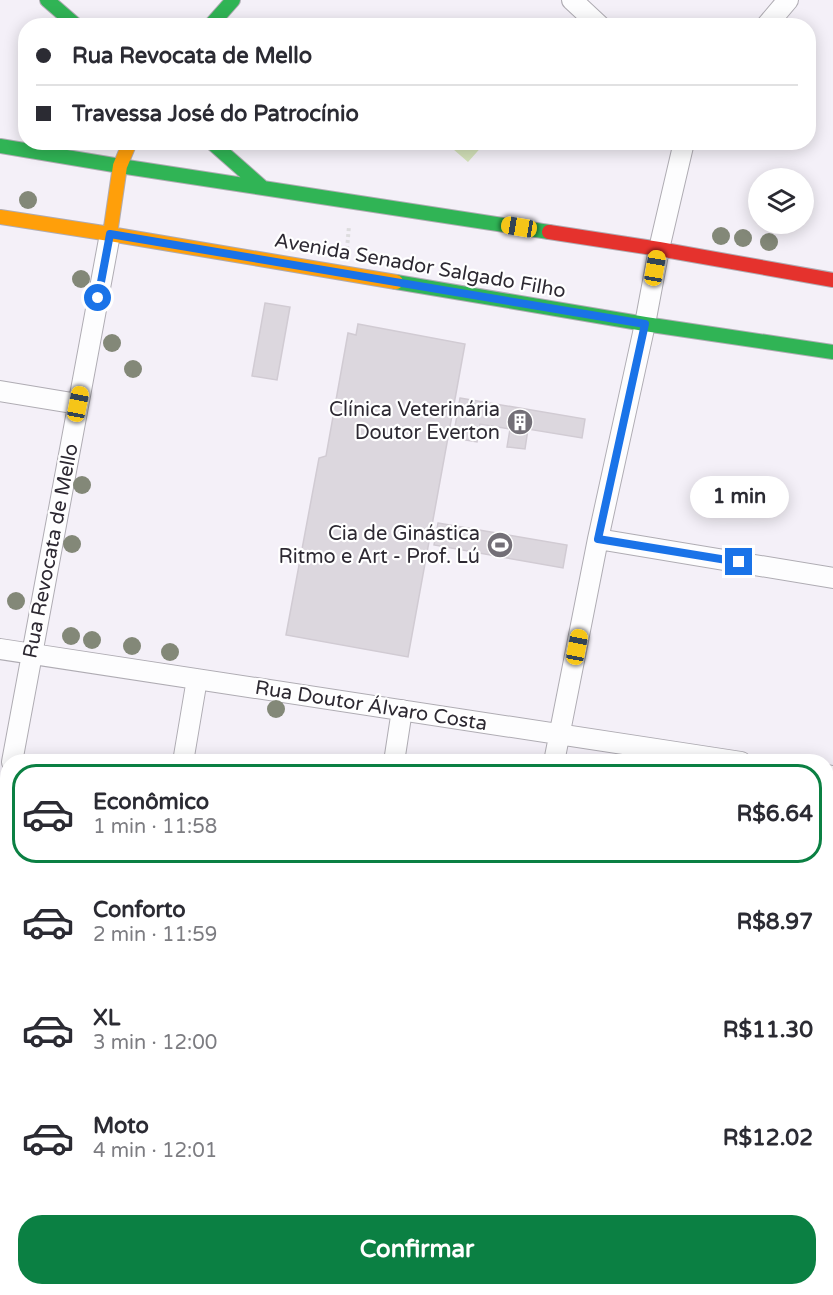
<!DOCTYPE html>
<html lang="pt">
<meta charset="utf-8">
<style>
body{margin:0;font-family:"Varela Round",sans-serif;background:#f7f7f7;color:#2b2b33;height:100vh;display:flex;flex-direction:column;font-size:22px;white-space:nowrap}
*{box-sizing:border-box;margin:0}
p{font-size:20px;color:#7c7c81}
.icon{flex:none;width:33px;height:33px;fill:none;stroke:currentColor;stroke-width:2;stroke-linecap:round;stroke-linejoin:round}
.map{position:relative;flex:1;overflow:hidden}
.side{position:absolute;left:0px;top:754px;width:834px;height:542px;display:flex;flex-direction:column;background:#fff;border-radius:24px 24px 0 0;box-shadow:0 3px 15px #0003}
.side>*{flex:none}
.banner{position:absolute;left:18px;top:18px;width:798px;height:132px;border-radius:24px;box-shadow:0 3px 15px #0003;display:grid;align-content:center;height:132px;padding:0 18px;background:#fff}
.fabs{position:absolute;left:748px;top:168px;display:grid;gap:12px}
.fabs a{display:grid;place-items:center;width:66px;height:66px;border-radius:50%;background:#fff;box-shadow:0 3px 15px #0003;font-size:30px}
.end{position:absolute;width:27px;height:27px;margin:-14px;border:8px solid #1a73e8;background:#fff;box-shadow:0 0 0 3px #fff}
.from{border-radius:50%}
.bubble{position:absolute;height:42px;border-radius:21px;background:#fff;box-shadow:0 3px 15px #0003;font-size:20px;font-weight:700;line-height:42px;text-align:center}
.car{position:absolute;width:18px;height:36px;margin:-18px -9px;border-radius:8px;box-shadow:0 0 4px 2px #0007;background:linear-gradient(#f5c518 24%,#345 0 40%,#f5c518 0 76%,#345 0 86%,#f5c518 0)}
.banner b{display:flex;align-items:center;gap:21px;height:57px;font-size:22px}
.banner b+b{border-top:2px solid #e1e1e2}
.banner i{width:15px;height:15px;background:#2b2b33}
ul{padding:10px 0 0;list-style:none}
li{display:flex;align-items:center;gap:18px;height:99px;margin:0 12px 9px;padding:0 6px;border:3px solid transparent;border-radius:24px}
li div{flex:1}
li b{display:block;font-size:22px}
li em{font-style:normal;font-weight:700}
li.selected{border-color:#0b8043}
li>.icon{width:54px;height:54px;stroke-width:1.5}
.button{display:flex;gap:12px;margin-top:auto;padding:12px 18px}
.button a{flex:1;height:69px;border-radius:24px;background:#0b8043;color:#fff;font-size:24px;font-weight:700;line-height:69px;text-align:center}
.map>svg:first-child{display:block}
.green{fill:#d4e2ba}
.building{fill:#dcd7de;stroke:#d1cbd3;stroke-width:1.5}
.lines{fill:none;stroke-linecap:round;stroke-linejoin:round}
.street-casing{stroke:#afacb3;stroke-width:22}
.fast-casing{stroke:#afacb3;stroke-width:16}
.slow-casing{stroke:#afacb3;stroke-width:16}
.jam-casing{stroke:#afacb3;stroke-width:16}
.path{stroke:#dddcde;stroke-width:4;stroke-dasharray:3 3;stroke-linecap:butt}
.street{stroke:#fdfdfe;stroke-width:20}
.fast{stroke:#30b455;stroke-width:14}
.slow{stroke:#ff9f0a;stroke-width:14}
.jam{stroke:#e5322d;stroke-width:14}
.tree{fill:#838878}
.route{stroke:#1a73e8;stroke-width:8}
.labels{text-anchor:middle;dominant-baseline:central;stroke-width:4.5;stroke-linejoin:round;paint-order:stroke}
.street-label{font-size:20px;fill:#2d2932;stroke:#fff}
.poi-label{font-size:20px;fill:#2d2932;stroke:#fff;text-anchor:end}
</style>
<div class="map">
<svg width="833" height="1295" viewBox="0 0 833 1295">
<rect width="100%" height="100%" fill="#f4f0f8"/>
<path class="green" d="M446 143H485L468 162Z
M826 841 833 842V916L827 931Z"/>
<path class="building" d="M265 303 290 307 277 380 252 376Z
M358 324 465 344 408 657 286 635 319 458 326 456 348 333 356 335Z
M460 398 585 419 582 438 528 429 525 449 507 447 510 429 480 424 477 442 453 438Z
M438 523 567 545 563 568 434 545Z
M833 925V1023L826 1038V940Z
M826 1070 833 1073V1117L826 1116Z"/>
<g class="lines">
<defs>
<path id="street" d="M572 0 600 26
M766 26 788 0
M0 391 78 404
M598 539 833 578
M0 649 741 762
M12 762 110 234
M183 762 197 679
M394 762 402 710
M554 762 598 539 645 324 659 249 684 142
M826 775 833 776
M0 828 8 786
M0 1041 8 1042
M826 1174 833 1175
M180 1295 182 1288
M457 1295 458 1288"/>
<path id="fast" d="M47 0 77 26
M210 26 233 0
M211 142 262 187
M0 146 120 166 549 232
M396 282 645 324 833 352"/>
<path id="slow" d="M0 217 110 234 396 282
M110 234 120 166 130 142"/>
<path id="jam" d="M549 232 659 249 833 280"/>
</defs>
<use href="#street" class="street-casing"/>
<use href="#fast" class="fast-casing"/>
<use href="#slow" class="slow-casing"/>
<use href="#jam" class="jam-casing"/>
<path class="path" d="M347 249 349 226
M826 833 833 834
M828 1071 833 1060"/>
<use href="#street" class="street"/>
<use href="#fast" class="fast"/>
<use href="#slow" class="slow"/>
<use href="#jam" class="jam"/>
</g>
<g class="tree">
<circle cx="28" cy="200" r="9"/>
<circle cx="721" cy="236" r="9"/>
<circle cx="743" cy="238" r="9"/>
<circle cx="769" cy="242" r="9"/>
<circle cx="81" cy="279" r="9"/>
<circle cx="112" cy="343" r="9"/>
<circle cx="133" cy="369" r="9"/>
<circle cx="82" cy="485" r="9"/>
<circle cx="72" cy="544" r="9"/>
<circle cx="16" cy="601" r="9"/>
<circle cx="71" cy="636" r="9"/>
<circle cx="92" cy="640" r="9"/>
<circle cx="132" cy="646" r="9"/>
<circle cx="170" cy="652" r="9"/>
<circle cx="276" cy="709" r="9"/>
</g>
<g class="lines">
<path class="route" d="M98 298 110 234 645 324 598 539 739 562"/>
</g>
<defs>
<symbol id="building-disc" viewBox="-11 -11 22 22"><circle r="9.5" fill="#736f77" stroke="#fff"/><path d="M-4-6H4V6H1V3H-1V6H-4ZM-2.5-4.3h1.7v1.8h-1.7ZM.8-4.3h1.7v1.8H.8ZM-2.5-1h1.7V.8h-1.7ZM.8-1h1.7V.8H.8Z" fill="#fff"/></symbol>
<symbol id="stadium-disc" viewBox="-11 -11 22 22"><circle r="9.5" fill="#736f77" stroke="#fff"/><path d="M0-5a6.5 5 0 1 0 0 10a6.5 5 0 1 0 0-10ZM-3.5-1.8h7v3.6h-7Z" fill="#fff"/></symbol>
</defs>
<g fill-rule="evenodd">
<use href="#building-disc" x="505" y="407" width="30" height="30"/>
<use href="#stadium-disc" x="485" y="530" width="30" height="30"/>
</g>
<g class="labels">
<g class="street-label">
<text transform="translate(420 266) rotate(10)">Avenida Senador Salgado Filho</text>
<text transform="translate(51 551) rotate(-79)">Rua Revocata de Mello</text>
<text transform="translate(371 706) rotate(9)">Rua Doutor Álvaro Costa</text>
</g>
<g class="poi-label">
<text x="500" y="410">Clínica Veterinária<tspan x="500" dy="23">Doutor Everton</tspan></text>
<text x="480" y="534">Cia de Ginástica<tspan x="480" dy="23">Ritmo e Art - Prof. Lú</tspan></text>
</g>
</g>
</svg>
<div class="fabs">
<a><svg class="icon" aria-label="layers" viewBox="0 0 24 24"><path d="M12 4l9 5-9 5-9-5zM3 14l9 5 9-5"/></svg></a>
</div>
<i class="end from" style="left:98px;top:298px"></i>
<i class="end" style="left:739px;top:562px"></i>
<div class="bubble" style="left:690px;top:476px;width:99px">1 min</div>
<i class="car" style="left:519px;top:227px;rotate:279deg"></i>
<i class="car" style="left:655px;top:268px;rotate:10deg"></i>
<i class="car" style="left:78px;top:404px;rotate:11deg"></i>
<i class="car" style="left:577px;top:647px;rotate:11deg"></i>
<div class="banner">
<b><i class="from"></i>Rua Revocata de Mello</b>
<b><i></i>Travessa José do Patrocínio</b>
</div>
<section class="side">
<ul>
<li class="selected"><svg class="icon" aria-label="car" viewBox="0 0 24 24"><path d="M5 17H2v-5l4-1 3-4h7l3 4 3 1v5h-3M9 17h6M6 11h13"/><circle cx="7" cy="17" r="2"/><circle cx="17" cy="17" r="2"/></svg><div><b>Econômico</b><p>1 min · 11:58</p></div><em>R$6.64</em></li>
<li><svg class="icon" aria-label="car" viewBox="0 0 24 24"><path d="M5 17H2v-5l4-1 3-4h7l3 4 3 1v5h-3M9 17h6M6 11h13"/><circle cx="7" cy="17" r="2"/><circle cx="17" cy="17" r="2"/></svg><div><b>Conforto</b><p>2 min · 11:59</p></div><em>R$8.97</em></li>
<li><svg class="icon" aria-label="car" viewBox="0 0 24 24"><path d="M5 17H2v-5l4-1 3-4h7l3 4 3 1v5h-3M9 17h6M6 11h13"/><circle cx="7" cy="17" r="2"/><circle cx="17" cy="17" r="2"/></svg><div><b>XL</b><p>3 min · 12:00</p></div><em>R$11.30</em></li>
<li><svg class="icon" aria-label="car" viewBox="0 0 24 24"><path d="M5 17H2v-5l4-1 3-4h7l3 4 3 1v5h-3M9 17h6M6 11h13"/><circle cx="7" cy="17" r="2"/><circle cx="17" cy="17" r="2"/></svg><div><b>Moto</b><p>4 min · 12:01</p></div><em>R$12.02</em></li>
</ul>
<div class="button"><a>Confirmar</a></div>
</section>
</div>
